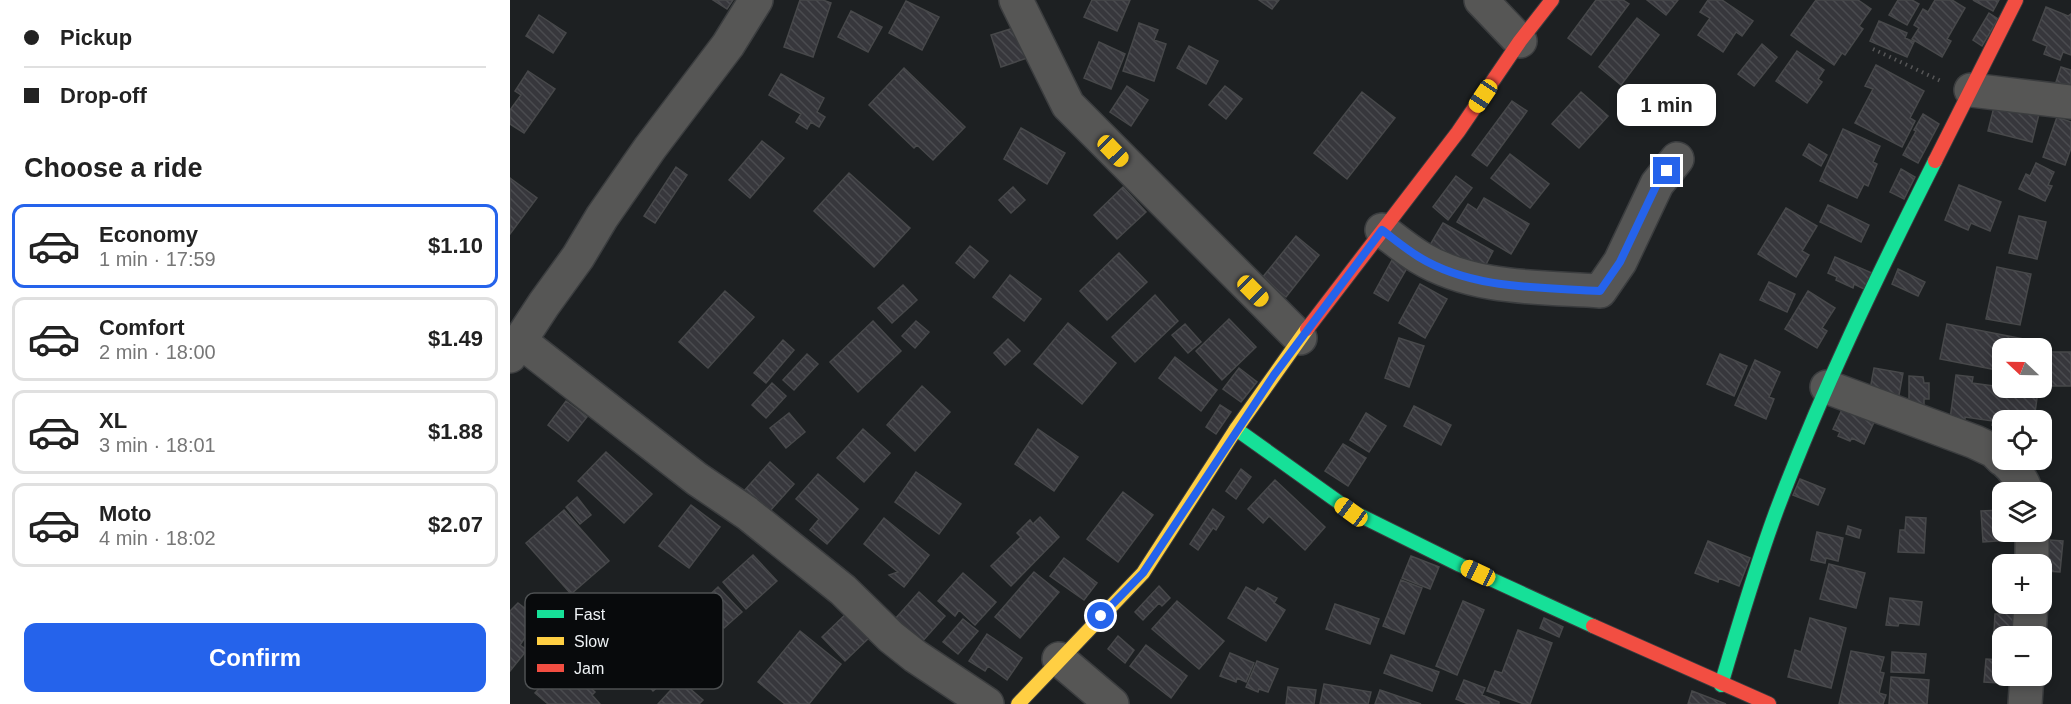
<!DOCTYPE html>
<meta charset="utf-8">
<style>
body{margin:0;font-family:Arial,sans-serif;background:#f2f2f2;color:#222;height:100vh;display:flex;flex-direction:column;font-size:22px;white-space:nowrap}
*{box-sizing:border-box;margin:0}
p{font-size:20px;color:#767676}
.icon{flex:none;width:33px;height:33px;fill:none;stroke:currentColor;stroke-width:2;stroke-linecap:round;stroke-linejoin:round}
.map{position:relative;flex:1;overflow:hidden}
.panel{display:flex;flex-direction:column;background:#fff;width:510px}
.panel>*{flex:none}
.guide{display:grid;align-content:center;height:132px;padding:0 24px;background:#fff}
.needle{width:39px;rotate:292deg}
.fabs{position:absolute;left:1482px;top:338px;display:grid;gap:12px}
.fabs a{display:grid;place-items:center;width:60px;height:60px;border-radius:12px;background:#fff;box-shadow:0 3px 9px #0003;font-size:30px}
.end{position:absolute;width:27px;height:27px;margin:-14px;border:8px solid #2563eb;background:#fff;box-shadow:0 0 0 3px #fff}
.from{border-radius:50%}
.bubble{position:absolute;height:42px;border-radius:12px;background:#fff;box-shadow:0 3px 9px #0003;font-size:20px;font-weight:600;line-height:42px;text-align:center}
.car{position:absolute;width:18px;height:36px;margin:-18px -9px;border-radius:8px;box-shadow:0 0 4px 2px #0007;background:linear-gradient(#f5c518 24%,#345 0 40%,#f5c518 0 76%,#345 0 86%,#f5c518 0)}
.guide b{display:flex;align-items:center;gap:21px;height:57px;font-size:22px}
.guide b+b{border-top:2px solid #e0e0e0}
.guide i{width:15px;height:15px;background:#222}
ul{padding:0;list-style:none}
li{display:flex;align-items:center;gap:18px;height:84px;margin:0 12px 9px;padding:0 12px;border:3px solid #e0e0e0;border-radius:12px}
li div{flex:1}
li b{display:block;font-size:22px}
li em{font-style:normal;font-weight:600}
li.selected{border-color:#2563eb}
li>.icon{width:54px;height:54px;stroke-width:1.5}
h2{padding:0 24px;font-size:27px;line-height:72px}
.button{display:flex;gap:12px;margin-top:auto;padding:12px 24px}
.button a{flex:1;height:69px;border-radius:12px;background:#2563eb;color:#fff;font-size:24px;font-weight:600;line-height:69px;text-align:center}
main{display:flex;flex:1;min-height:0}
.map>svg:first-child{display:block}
.building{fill:url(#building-back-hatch);stroke:#47484a;stroke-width:1.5}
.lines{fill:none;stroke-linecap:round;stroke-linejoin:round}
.street-casing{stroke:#3b3d3f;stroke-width:36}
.fast-casing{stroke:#3b3d3f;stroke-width:16}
.slow-casing{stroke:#3b3d3f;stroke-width:16}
.jam-casing{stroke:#3b3d3f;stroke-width:16}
.path{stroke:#565657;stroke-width:4;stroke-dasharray:1.5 4.5;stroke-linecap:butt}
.street{stroke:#565655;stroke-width:33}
.fast{stroke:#16e098;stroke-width:14}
.slow{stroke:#ffcf43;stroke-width:14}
.jam{stroke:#f24e42;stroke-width:14}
.route{stroke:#2563eb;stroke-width:8}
.key{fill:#080a0c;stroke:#4d5052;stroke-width:1.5}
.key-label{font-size:16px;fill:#eef2f5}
</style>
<main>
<section class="panel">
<div class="guide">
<b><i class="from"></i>Pickup</b>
<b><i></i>Drop-off</b>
</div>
<h2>Choose a ride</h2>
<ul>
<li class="selected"><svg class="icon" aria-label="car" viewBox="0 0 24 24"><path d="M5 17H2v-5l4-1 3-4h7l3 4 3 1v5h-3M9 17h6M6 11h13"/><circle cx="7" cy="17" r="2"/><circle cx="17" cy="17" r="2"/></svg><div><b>Economy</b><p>1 min · 17:59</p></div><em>$1.10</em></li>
<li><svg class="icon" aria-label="car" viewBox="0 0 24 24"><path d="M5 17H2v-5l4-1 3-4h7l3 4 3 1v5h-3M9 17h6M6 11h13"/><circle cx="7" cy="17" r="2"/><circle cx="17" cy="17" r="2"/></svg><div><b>Comfort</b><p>2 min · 18:00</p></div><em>$1.49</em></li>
<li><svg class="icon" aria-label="car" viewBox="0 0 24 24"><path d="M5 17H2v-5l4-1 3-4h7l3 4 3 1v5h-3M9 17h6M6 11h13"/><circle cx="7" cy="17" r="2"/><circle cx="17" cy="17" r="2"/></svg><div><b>XL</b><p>3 min · 18:01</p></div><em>$1.88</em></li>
<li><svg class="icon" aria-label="car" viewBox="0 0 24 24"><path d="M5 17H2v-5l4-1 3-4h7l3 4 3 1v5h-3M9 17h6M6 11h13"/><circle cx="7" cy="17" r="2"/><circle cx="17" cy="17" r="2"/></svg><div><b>Moto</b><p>4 min · 18:02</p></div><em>$2.07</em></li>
</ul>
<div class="button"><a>Confirm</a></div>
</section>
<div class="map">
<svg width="1561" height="704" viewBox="0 0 1561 704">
<defs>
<pattern id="building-back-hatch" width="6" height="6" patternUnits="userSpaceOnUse" patternTransform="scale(1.5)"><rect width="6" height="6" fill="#37373c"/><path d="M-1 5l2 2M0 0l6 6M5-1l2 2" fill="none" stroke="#4a4b4f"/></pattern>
</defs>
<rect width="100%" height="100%" fill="#1d2022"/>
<path class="building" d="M203 0H223L217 9Z
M290 0H313L321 3 303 57 274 47Z
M582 0H620L607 31 574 17Z
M749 0H769L762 9Z
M1086 0H1113L1119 4 1081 55 1058 38Z
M1137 0H1168L1156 15Z
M1198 0H1212L1243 21 1232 36 1226 32 1213 52 1188 35 1200 18 1190 12Z
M1306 0H1348L1361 9 1349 26 1353 29 1335 55 1332 53 1324 65 1281 35Z
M1388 0H1402L1409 4 1397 25 1379 15Z
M1425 0H1442L1455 8 1437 39 1441 41 1432 57 1402 39 1409 28 1404 25 1413 9 1418 12Z
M1463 0H1489L1483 11Z
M396 1 429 17 412 50 379 33Z
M1536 7 1558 16 1561 14V55L1553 52 1550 60 1534 54 1537 46 1523 40Z
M341 11 372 27 358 52 328 37Z
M1479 13 1488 19 1472 46 1463 40Z
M29 15 56 33 43 53 16 36Z
M1127 18 1149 35 1111 85 1089 67Z
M1369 21 1397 33 1395 38 1404 42 1397 57 1360 41Z
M629 23 648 30 644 40 656 44 644 81 613 71Z
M510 26 520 57 491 67 481 35Z
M589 42 615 54 601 89 574 78Z
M1252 44 1267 57 1244 86 1228 74Z
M679 46 708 61 696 84 667 68Z
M1287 51 1314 70 1308 79 1312 82 1297 103 1266 81Z
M1366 65 1414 91 1400 118 1405 121 1392 147 1345 123 1363 89 1355 86Z
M1551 67 1561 70V91L1545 85Z
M394 68 455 127 423 160 407 145 404 148 359 105Z
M18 71 45 89 14 133 0 124V110L11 95 5 91Z
M271 74 314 98 307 112 315 117 309 127 301 122 297 129 286 122 291 114 259 95Z
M617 86 638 100 621 126 600 112Z
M715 86 732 99 716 119 699 105Z
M852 92 885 118 837 179 804 153Z
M1071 92 1098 116 1069 148 1042 124Z
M1002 101 1017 111 977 166 962 155Z
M1485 103 1529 114 1522 142 1478 131Z
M1413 114 1429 124 1408 163 1393 155 1406 131 1404 130Z
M1547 117 1561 122V148L1555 165 1533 157Z
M511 128 555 153 537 184 494 159Z
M1333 129 1370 146 1363 162 1367 164 1358 186 1354 184 1347 198 1310 181Z
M252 141 274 158 240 198 219 180Z
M1299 144 1317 155 1311 166 1293 155Z
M1000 154 1039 184 1020 208 981 178Z
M1526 163 1544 172 1538 185 1542 186 1535 201 1509 189 1516 174 1520 176Z
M166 167 177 175 145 223 134 216Z
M1391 169 1405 177 1394 199 1380 192Z
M339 173 400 228 364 267 304 211Z
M946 176 962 188 938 220 923 207Z
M0 178 27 198 0 234Z
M1449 185 1491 202 1480 231 1461 223 1458 230 1435 220Z
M503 187 515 200 501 213 489 200Z
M613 187 636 212 607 239 584 215Z
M974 198 1019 224 1001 254 947 222 958 204 967 210Z
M1318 205 1359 225 1351 242 1310 222Z
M1276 208 1307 226 1292 251 1299 255 1286 277 1248 254Z
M1509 216 1536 222 1527 259 1499 253Z
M933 223 983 251 971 274 920 245Z
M786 236 809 255 776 297 752 278Z
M460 246 478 261 464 278 446 263Z
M609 253 637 282 597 320 570 291Z
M1325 257 1362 273 1354 289 1344 284 1343 288 1326 280 1327 277 1318 273Z
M882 260 897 268 878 301 864 293Z
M1487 267 1521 274 1510 325 1476 319Z
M1388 269 1415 282 1408 296 1382 284Z
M500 275 531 299 514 321 483 297Z
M1259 282 1285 294 1277 312 1250 300Z
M910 284 937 299 915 338 889 323Z
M393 285 407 300 382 323 368 308Z
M215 291 244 317 198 368 169 342Z
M1298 291 1325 308 1312 328 1317 331 1307 348 1275 329Z
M645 295 668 321 625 362 602 337Z
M719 319 746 347 712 380 686 351Z
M363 321 391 351 348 392 320 362Z
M406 321 419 332 405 348 392 336Z
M558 323 606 363 572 404 524 364Z
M675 324 691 342 678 353 662 335Z
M1437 324 1524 341 1522 348H1492V371L1430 359Z
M889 338 914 346 899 387 875 378Z
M498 339 510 351 495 365 484 353Z
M273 340 284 350 256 383 244 373Z
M1540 352H1561V386H1539Z
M297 354 308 364 284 390 273 380Z
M1210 354 1237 366 1224 396 1197 384Z
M665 357 707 390 691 411 649 378Z
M1245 360 1270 372 1259 397 1264 399 1256 419 1225 405Z
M729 368 747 382 731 402 713 389Z
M1364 368 1393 373 1387 406 1358 400Z
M1446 375 1463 377 1462 383 1484 386 1485 380 1492 381V387L1528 391 1524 420H1492V426L1482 425 1483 421 1455 417V421L1440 419Z
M1399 376 1413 377 1414 383H1419V399H1414V408H1399Z
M262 383 276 396 256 418 242 405Z
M412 386 440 412 405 451 377 425Z
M56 401 77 417 58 441 38 425Z
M710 405 721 412 706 434 696 427Z
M1334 405 1365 420 1354 444 1342 438 1340 441 1328 436 1330 432 1323 429Z
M904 406 941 425 931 445 894 426Z
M279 413 295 432 276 448 260 428Z
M856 413 876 426 859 452 840 440Z
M353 429 380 453 354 482 327 458Z
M528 429 568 457 544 491 505 464Z
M833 444 856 458 838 486 815 471Z
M96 452 142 494 114 523 68 481Z
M260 462 284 484 259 512 234 491Z
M731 469 741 477 726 499 716 491Z
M406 472 451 504 429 534 385 502Z
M308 474 348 509 317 544 300 530 309 519 286 499Z
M1290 479 1315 489 1308 505 1283 495Z
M765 480 815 527 795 550 759 516 753 523 738 509Z
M613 492 643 515 608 562 577 539Z
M67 497 81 515 70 524 56 507Z
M181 505 210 527 179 568 149 546Z
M703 509 714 517 706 530 703 528 688 550 680 544Z
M54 510 99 561 61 594 16 543Z
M1492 510V531H1517L1518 539 1473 542 1471 511Z
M530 517 549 537 501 586 481 566 511 537 507 533 520 520 523 524Z
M1396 517 1416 518 1414 553 1388 552 1390 530H1395Z
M374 518 419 555 394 587 379 575 388 572 354 544Z
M1338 526 1351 530 1349 538 1336 534Z
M1307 532 1333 538 1328 561 1316 558 1315 563 1301 560Z
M1539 540 1553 541 1550 572 1536 571Z
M1198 541 1240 558 1229 586 1209 578 1208 582 1185 573Z
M243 555 267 581 236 609 213 582Z
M901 556 929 567 920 589 892 578Z
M554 558 587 583 574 600 540 576Z
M1319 564 1355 573 1346 608 1310 599Z
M524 572 549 592 510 638 485 617Z
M453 573 486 602 465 625 449 610 445 616 428 601Z
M891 580 912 588 894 634 873 626Z
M649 586 660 598 652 606 649 603 633 620 625 612Z
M208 587 232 612 214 628 191 603Z
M736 587 745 592 748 588 767 598 764 603 775 610 756 641 718 618Z
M409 592 435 616 411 643 385 619Z
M1380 598 1412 602 1409 625 1389 623 1388 626 1376 625Z
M667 601 714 641 689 669 642 629Z
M953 601 974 610 947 675 926 666Z
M1490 601 1512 603 1511 636H1492V645H1489V632H1484L1485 614H1490Z
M8 603 33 622 21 636 18 633 10 645 17 650 0 671V611Z
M825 604 869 619 860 644 816 629Z
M340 610 363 634 335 661 312 637Z
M1034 618 1053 627 1049 637 1030 628Z
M1300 618 1336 628 1321 688 1278 677 1285 650 1291 652Z
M453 619 468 631 448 654 433 642Z
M1008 630 1042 643 1020 704H1014L977 691 985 671 992 673Z
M290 631 331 664 299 704H275L248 682Z
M137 632 169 669 143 691 133 679 128 683 115 668 120 664 111 654Z
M477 634 512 658 497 680 478 666 475 671 459 661Z
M608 636 624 650 615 663 598 649Z
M636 645 677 676 661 698 620 666Z
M1341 651 1374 657 1370 672 1374 673 1369 693 1376 695 1373 704H1329Z
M1382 652 1416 654 1414 673 1381 672Z
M720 653 744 663 736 682 727 678 726 682 710 676Z
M881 655 929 672 922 691 874 673Z
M1476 659 1492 660V675H1506L1505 684 1474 682Z
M747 661 768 669 758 692 749 689 748 692 736 687Z
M50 666 57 672 60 669 85 692 82 695 90 704H38L25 693Z
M1381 677 1419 680 1417 704H1379Z
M170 680 193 700 189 704H148Z
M954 680 975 688 972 695 989 702V704H958L946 699Z
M814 684 861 692 858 704H810Z
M778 687 806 690 804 704H776Z
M870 690 911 704H865Z
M1182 691 1216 704H1178Z"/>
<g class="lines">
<defs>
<path id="street" d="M506 0 558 105 790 338
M971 0 1010 41
M1461 90 1561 102
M872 230C884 239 896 249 909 257 963 290 1030 287 1090 291L1110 262 1147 184 1167 159
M10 341 187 479 237 513 333 590 381 637 405 656 477 704
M0 356 34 304 68 257 92 217 140 148 218 45 246 0
M1317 387 1465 442 1484 451 1492 459
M1493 459C1503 468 1513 479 1516 492
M1522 531V564
M1519 636 1521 603
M549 659 602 704
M1515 704 1517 675"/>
<path id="fast" d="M726 429 841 511 950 565 1083 626
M1211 685C1228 627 1245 569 1266 512 1311 392 1367 276 1425 161"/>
<path id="slow" d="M508 704 633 573 726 429 797 329"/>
<path id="jam" d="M1425 161 1506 0
M797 329 948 132 1010 41 1042 0
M1083 626 1259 704"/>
</defs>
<use href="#street" class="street-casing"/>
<use href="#fast" class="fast-casing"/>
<use href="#slow" class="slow-casing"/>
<use href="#jam" class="jam-casing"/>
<path class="path" d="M1363 49 1433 82"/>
<use href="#street" class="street"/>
<use href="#fast" class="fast"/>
<use href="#slow" class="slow"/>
<use href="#jam" class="jam"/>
</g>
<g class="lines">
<path class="route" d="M591 616 633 573 764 375 872 230C884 239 896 249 909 257 963 290 1030 287 1090 291L1110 262 1147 184 1157 171"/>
</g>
<rect x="15" y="593" width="198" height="96" rx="9" class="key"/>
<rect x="27" y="610" width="27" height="8" fill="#16e098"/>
<rect x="27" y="637" width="27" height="8" fill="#ffcf43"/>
<rect x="27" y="664" width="27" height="8" fill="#f24e42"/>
<g class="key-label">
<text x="64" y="620">Fast</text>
<text x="64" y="647">Slow</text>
<text x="64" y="674">Jam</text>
</g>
</svg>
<div class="fabs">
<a><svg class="needle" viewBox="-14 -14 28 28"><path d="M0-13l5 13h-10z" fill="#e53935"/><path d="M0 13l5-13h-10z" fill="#767676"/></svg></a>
<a><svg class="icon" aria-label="locate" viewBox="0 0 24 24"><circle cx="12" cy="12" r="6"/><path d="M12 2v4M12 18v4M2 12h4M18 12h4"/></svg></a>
<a><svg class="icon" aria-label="layers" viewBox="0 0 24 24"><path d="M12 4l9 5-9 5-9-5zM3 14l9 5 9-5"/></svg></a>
<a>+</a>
<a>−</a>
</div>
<i class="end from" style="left:591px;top:616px"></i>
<i class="end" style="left:1157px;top:171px"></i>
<div class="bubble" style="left:1107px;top:84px;width:99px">1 min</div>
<i class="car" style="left:973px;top:96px;rotate:214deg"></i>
<i class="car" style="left:603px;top:151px;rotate:136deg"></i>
<i class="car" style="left:743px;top:291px;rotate:135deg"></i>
<i class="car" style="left:841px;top:512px;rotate:306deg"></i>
<i class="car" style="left:968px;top:573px;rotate:295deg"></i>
</div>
</main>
